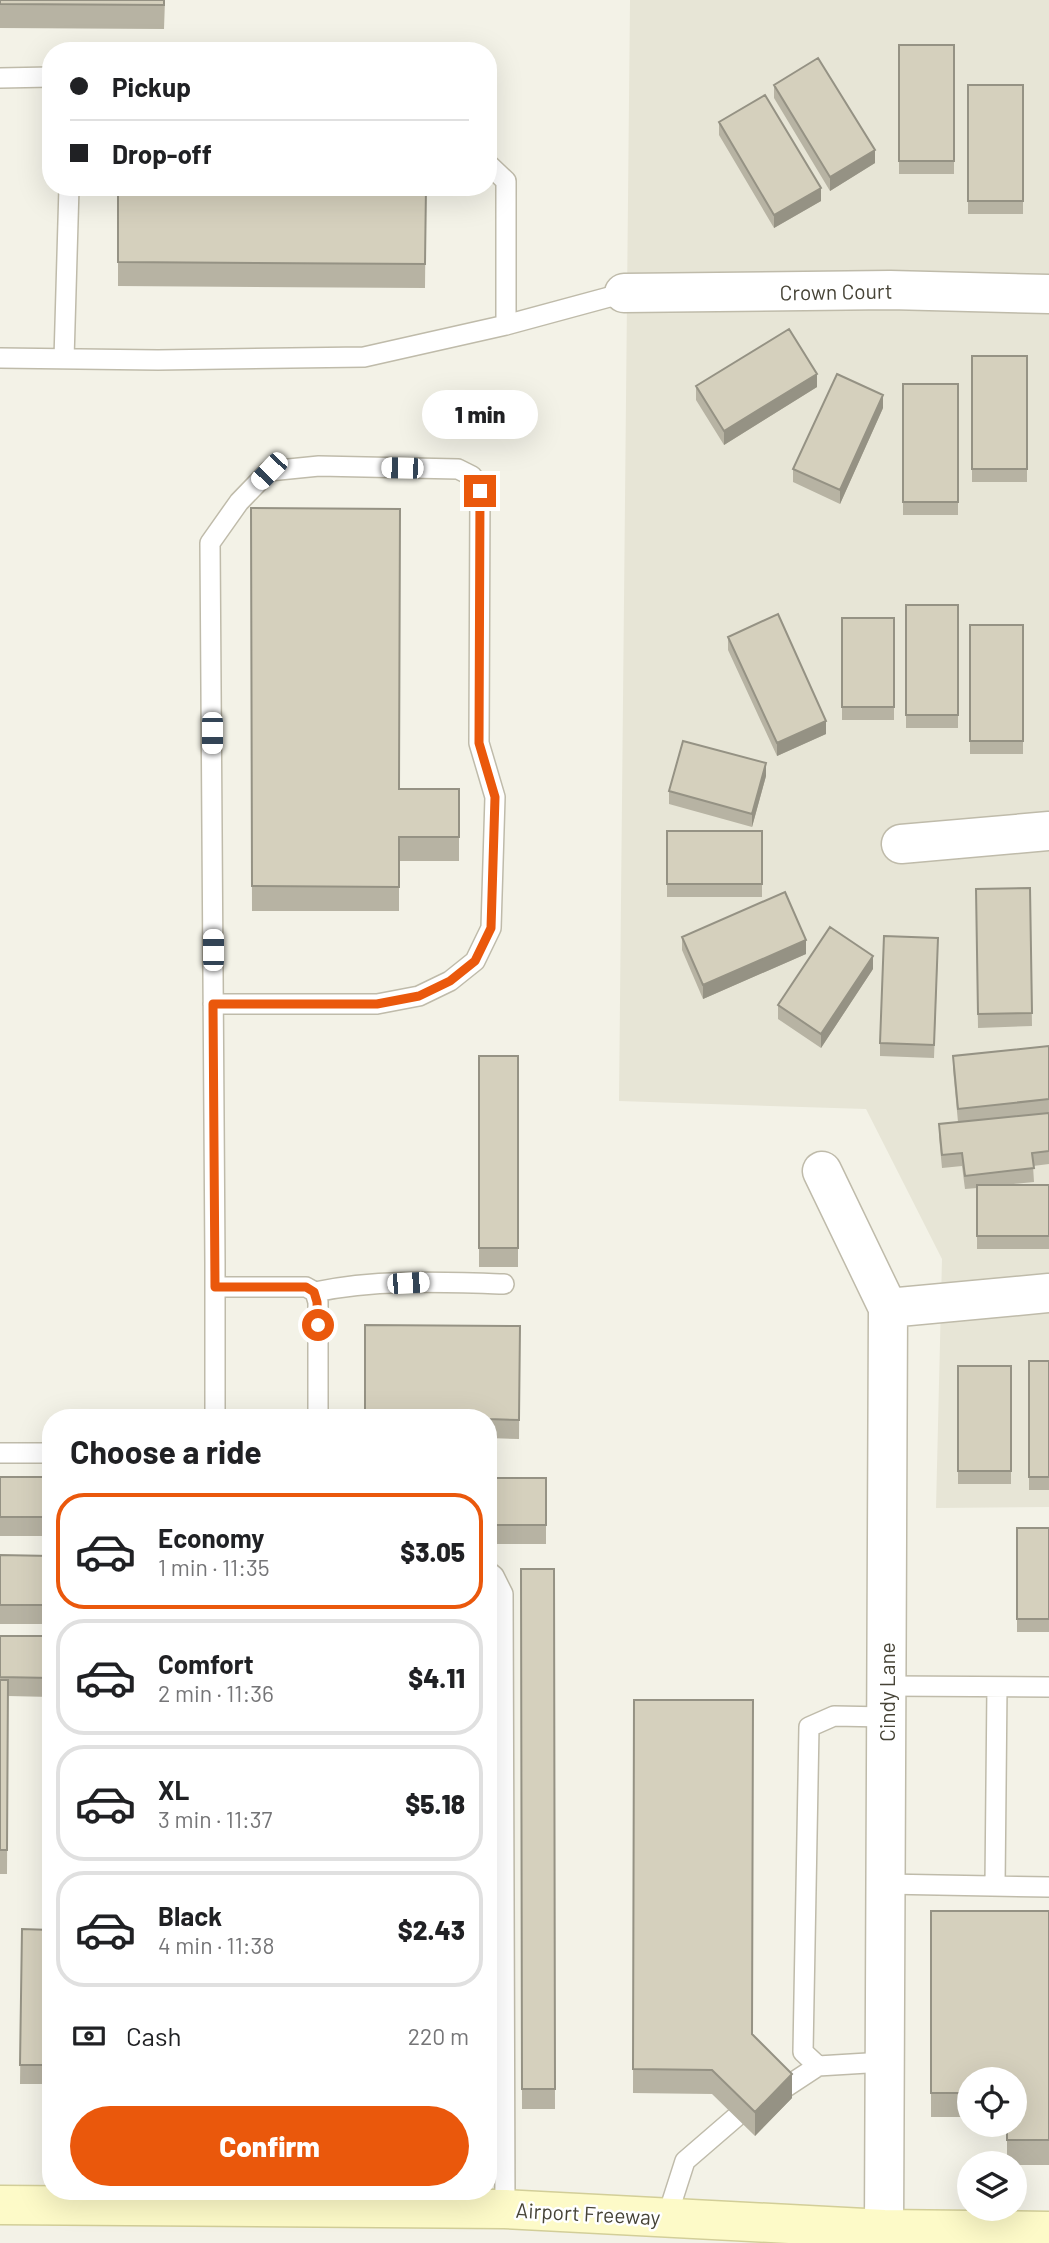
<!DOCTYPE html>
<meta charset="utf-8">
<style>
body{margin:0;font-family:Barlow,sans-serif;background:#f2f2f2;color:#202124;height:100vh;display:flex;flex-direction:column;font-size:26px;white-space:nowrap}
*{box-sizing:border-box;margin:0}
p{font-size:23px;color:#757577}
.icon{flex:none;width:38px;height:38px;fill:none;stroke:currentColor;stroke-width:2;stroke-linecap:round;stroke-linejoin:round}
.map{position:relative;flex:1;overflow:hidden}
.drawer{position:absolute;left:42px;top:1409px;width:455px;height:791px;display:flex;flex-direction:column;background:#fff;border-radius:28px;box-shadow:0 7px 28px #0002}
.drawer>*{flex:none}
.top-card{position:absolute;left:42px;top:42px;width:455px;height:154px;border-radius:28px;box-shadow:0 7px 28px #0002;display:grid;align-content:center;height:154px;padding:0 28px;background:#fff}
.fabs{position:absolute;left:957px;top:2067px;display:grid;gap:14px}
.fabs a{display:grid;place-items:center;width:70px;height:70px;border-radius:50%;background:#fff;box-shadow:0 7px 28px #0002;font-size:35px}
.end{position:absolute;width:32px;height:32px;margin:-16px;border:9px solid #ea580c;background:#fff;box-shadow:0 0 0 4px #fff}
.from{border-radius:50%}
.bubble{position:absolute;height:49px;border-radius:24px;background:#fff;box-shadow:0 7px 28px #0002;font-size:23px;font-weight:800;line-height:49px;text-align:center}
.car{position:absolute;width:21px;height:42px;margin:-21px -10px;border-radius:9px;box-shadow:0 0 5px 2px #0007;background:linear-gradient(#fff 24%,#345 0 40%,#fff 0 76%,#345 0 86%,#fff 0)}
.top-card b{display:flex;align-items:center;gap:24px;height:66px;font-size:26px}
.top-card b+b{border-top:2px solid #e0e0e0}
.top-card i{width:18px;height:18px;background:#202124}
ul{padding:0;list-style:none}
li{display:flex;align-items:center;gap:21px;height:116px;margin:0 14px 10px;padding:0 14px;border:4px solid #e0e0e0;border-radius:28px}
li div{flex:1}
li b{display:block;font-size:26px}
li em{font-style:normal;font-weight:800}
li.selected{border-color:#ea580c}
li>.icon{width:63px;height:63px;stroke-width:1.5}
h2{padding:0 28px;font-size:32px;line-height:84px}
.pay{display:flex;align-items:center;gap:18px;height:77px;padding:0 28px;font-size:26px}
.pay p{margin-inline-start:auto}
.cta{display:flex;gap:14px;margin-top:auto;padding:14px 28px}
.cta a{flex:1;height:80px;border-radius:42px;background:#ea580c;color:#fff;font-size:28px;font-weight:800;line-height:80px;text-align:center}
.map>svg:first-child{display:block}
.residential{fill:#e7e5d6}
.lines{fill:none;stroke-linecap:round;stroke-linejoin:round}
.service-casing{stroke:#bfbbaa;stroke-width:22}
.minor-casing{stroke:#bfbbaa;stroke-width:41}
.secondary-casing{stroke:#d2ce98;stroke-width:41}
.service{stroke:#fff;stroke-width:19}
.minor{stroke:#fff;stroke-width:38}
.secondary{stroke:#fdfac8;stroke-width:38}
.wall{fill:#b7b3a3}
.shaded-wall{fill:#959284}
.building{fill:#d5d0bd;stroke:#959284;stroke-width:2}
.route{stroke:#ea580c;stroke-width:9}
.labels{text-anchor:middle;dominant-baseline:central;stroke-width:5;stroke-linejoin:round;paint-order:stroke}
.street-label{font-size:21px;fill:#464336;stroke:#fff}
</style>
<div class="map">
<svg width="1049" height="2243" viewBox="0 0 1049 2243">
<rect width="100%" height="100%" fill="#f3f2e7"/>
<path class="residential" d="M630 0H1049V1507L936 1508 942 1259 866 1109 619 1101Z"/>
<g class="lines">
<defs>
<path id="service" d="M0 78 51 77
M488 164 506 181V325
M0 358 158 360 364 357 506 325 624 293
M64 359 69 187
M213 1004H377L419 996 450 981 475 961 491 928 495 797 479 743 480 491 472 476 458 469 319 466 269 471 239 502 210 543 215 1262V1287
M315 1292C376 1279 441 1282 504 1284
M215 1418V1287H306L315 1292 318 1302V1418
M0 1453H51
M488 1571 494 1576 503 1594 505 2209
M886 1686 1049 1687
M885 1884 1049 1887
M995 1886 997 1687
M884 2062 818 2066 803 2052 809 1727 834 1716 886 1717
M783 2089 818 2066
M667 2217 685 2161 736 2117"/>
<path id="minor" d="M624 293 890 290 1049 294
M901 844 1049 831
M822 1171 888 1308 884 2229
M888 1308 1049 1293"/>
<path id="secondary" d="M0 2205 505 2209 884 2229 1049 2231"/>
</defs>
<use href="#service" class="service-casing"/>
<use href="#minor" class="minor-casing"/>
<use href="#secondary" class="secondary-casing"/>
<use href="#service" class="service"/>
<use href="#minor" class="minor"/>
<use href="#secondary" class="secondary"/>
</g>
<path class="wall" d="M0 0H165L164 29 0 28Z
M899 45H954V174H899Z
M774 85 875 163 830 191 774 98Z
M968 85H1023V214H968Z
M719 122 821 201 774 228 719 135Z
M118 187H426L425 288 118 286Z
M972 356H1027V482H972Z
M903 384H958V515H903Z
M696 386 817 387 724 445 696 400Z
M883 408 840 504 793 482V469Z
M251 508 399 789H459V861H399V911H252Z
M906 605H958V728H906Z
M842 618H894V720H842Z
M970 625H1023V754H970Z
M728 637 826 734 777 756 728 650Z
M766 776 752 827 669 804V791Z
M667 831H762V897H667Z
M1030 888 1032 1026 978 1028 976 889Z
M682 937 806 954 703 999 682 950Z
M938 951 934 1058 880 1056V1043Z
M873 969 821 1048 778 1019V1005Z
M1049 1046V1113L958 1122 953 1069V1056Z
M479 1056H518V1267H479Z
M1049 1113V1164L1033 1166 1034 1182 1004 1185H1049V1249H977V1188L965 1189 962 1166 942 1168 939 1137V1124Z
M520 1326 519 1439 488 1438V1418Z
M1029 1361H1049V1490H1029Z
M958 1366H1011V1484H958Z
M0 1477H51V1536H0Z
M488 1478H546V1544H488Z
M1017 1528H1049V1632H1017Z
M0 1555 51 1556V1624H0Z
M521 1569H554L555 2109H522Z
M0 1636H51V1697L8 1696 7 1874H0Z
M634 1700 752 2034 792 2098 755 2136 712 2094 633 2093Z
M931 1911H1049V2165H1015V2163H1007V2124L1015 2079H970V2117H931Z
M22 1929 51 1930V2084H20Z"/>
<path class="shaded-wall" d="M875 150V163L830 191V177Z
M821 188V201L774 228V215Z
M817 374V387L724 445V431Z
M883 395V408L840 504V490Z
M826 721V734L777 756V743Z
M766 763V776L752 827V814Z
M806 940V954L703 999V985Z
M873 956V969L821 1048V1034Z
M792 2074V2098L755 2136V2112Z"/>
<path class="building" d="M0 0H164V5L0 4Z
M899 45H954V161H899Z
M818 58 875 150 830 177 774 85Z
M968 85H1023V201H968Z
M765 95 821 188 774 215 719 122Z
M118 187H426L425 264 118 262Z
M789 329 817 374 724 431 696 386Z
M972 356H1027V469H972Z
M837 374 883 395 840 490 793 469Z
M903 384H958V502H903Z
M251 508 400 509 399 789H459V837H399V887L252 886Z
M906 605H958V715H906Z
M778 614 826 721 777 743 728 637Z
M842 618H894V707H842Z
M970 625H1023V741H970Z
M683 741 766 763 752 814 669 791Z
M667 831H762V884H667Z
M1030 888 1032 1013 978 1014 976 889Z
M785 892 806 940 703 985 682 937Z
M830 927 873 956 821 1034 778 1005Z
M884 936 938 938 934 1045 880 1043Z
M1049 1046V1099L958 1109 953 1056Z
M479 1056H518V1248H479Z
M1049 1113V1151L1032 1153 1034 1168 965 1176 962 1153 942 1155 939 1124Z
M977 1185H1049V1236H977Z
M365 1325 520 1326 519 1420 488 1419V1418H365Z
M1029 1361H1049V1477H1029Z
M958 1366H1011V1471H958Z
M0 1477H51V1517H0Z
M488 1478H546V1525H488Z
M1017 1528H1049V1619H1017Z
M0 1555 51 1556V1605H0Z
M521 1569H554L555 2089H522Z
M0 1636H51V1678L0 1677Z
M0 1680H8L7 1850H0Z
M634 1700H753L752 2034 792 2074 755 2112 712 2070 633 2069Z
M931 1911H1049V2140H1007V2124H1015V2079H970V2093H931Z
M22 1929 51 1930V2065H20Z"/>
<g class="lines">
<path class="route" d="M318 1325 317 1302 314 1292 306 1287H215L213 1004H377L419 996 450 981 475 961 491 928 495 797 479 743 480 491"/>
</g>
<g class="labels">
<g class="street-label">
<text transform="translate(836 291) rotate(-1)">Crown Court</text>
<text transform="translate(886 1692) rotate(-90)">Cindy Lane</text>
<text transform="translate(588 2213) rotate(3)">Airport Freeway</text>
</g>
</g>
</svg>
<div class="fabs">
<a><svg class="icon" aria-label="locate" viewBox="0 0 24 24"><circle cx="12" cy="12" r="6"/><path d="M12 2v4M12 18v4M2 12h4M18 12h4"/></svg></a>
<a><svg class="icon" aria-label="layers" viewBox="0 0 24 24"><path d="M12 4l9 5-9 5-9-5zM3 14l9 5 9-5"/></svg></a>
</div>
<i class="end from" style="left:318px;top:1325px"></i>
<i class="end" style="left:480px;top:491px"></i>
<div class="bubble" style="left:422px;top:390px;width:116px">1 min</div>
<i class="car" style="left:402px;top:468px;rotate:271deg"></i>
<i class="car" style="left:269px;top:471px;rotate:224deg"></i>
<i class="car" style="left:212px;top:733px;rotate:180deg"></i>
<i class="car" style="left:213px;top:950px;rotate:0deg"></i>
<i class="car" style="left:408px;top:1283px;rotate:87deg"></i>
<div class="top-card">
<b><i class="from"></i>Pickup</b>
<b><i></i>Drop-off</b>
</div>
<section class="drawer">
<h2>Choose a ride</h2>
<ul>
<li class="selected"><svg class="icon" aria-label="car" viewBox="0 0 24 24"><path d="M5 17H2v-5l4-1 3-4h7l3 4 3 1v5h-3M9 17h6M6 11h13"/><circle cx="7" cy="17" r="2"/><circle cx="17" cy="17" r="2"/></svg><div><b>Economy</b><p>1 min · 11:35</p></div><em>$3.05</em></li>
<li><svg class="icon" aria-label="car" viewBox="0 0 24 24"><path d="M5 17H2v-5l4-1 3-4h7l3 4 3 1v5h-3M9 17h6M6 11h13"/><circle cx="7" cy="17" r="2"/><circle cx="17" cy="17" r="2"/></svg><div><b>Comfort</b><p>2 min · 11:36</p></div><em>$4.11</em></li>
<li><svg class="icon" aria-label="car" viewBox="0 0 24 24"><path d="M5 17H2v-5l4-1 3-4h7l3 4 3 1v5h-3M9 17h6M6 11h13"/><circle cx="7" cy="17" r="2"/><circle cx="17" cy="17" r="2"/></svg><div><b>XL</b><p>3 min · 11:37</p></div><em>$5.18</em></li>
<li><svg class="icon" aria-label="car" viewBox="0 0 24 24"><path d="M5 17H2v-5l4-1 3-4h7l3 4 3 1v5h-3M9 17h6M6 11h13"/><circle cx="7" cy="17" r="2"/><circle cx="17" cy="17" r="2"/></svg><div><b>Black</b><p>4 min · 11:38</p></div><em>$2.43</em></li>
</ul>
<div class="pay"><svg class="icon" aria-label="cash" viewBox="0 0 24 24"><path d="M3 7h18v10H3z"/><circle cx="12" cy="12" r="2"/></svg>Cash<p>220 m</p></div>
<div class="cta"><a>Confirm</a></div>
</section>
</div>
